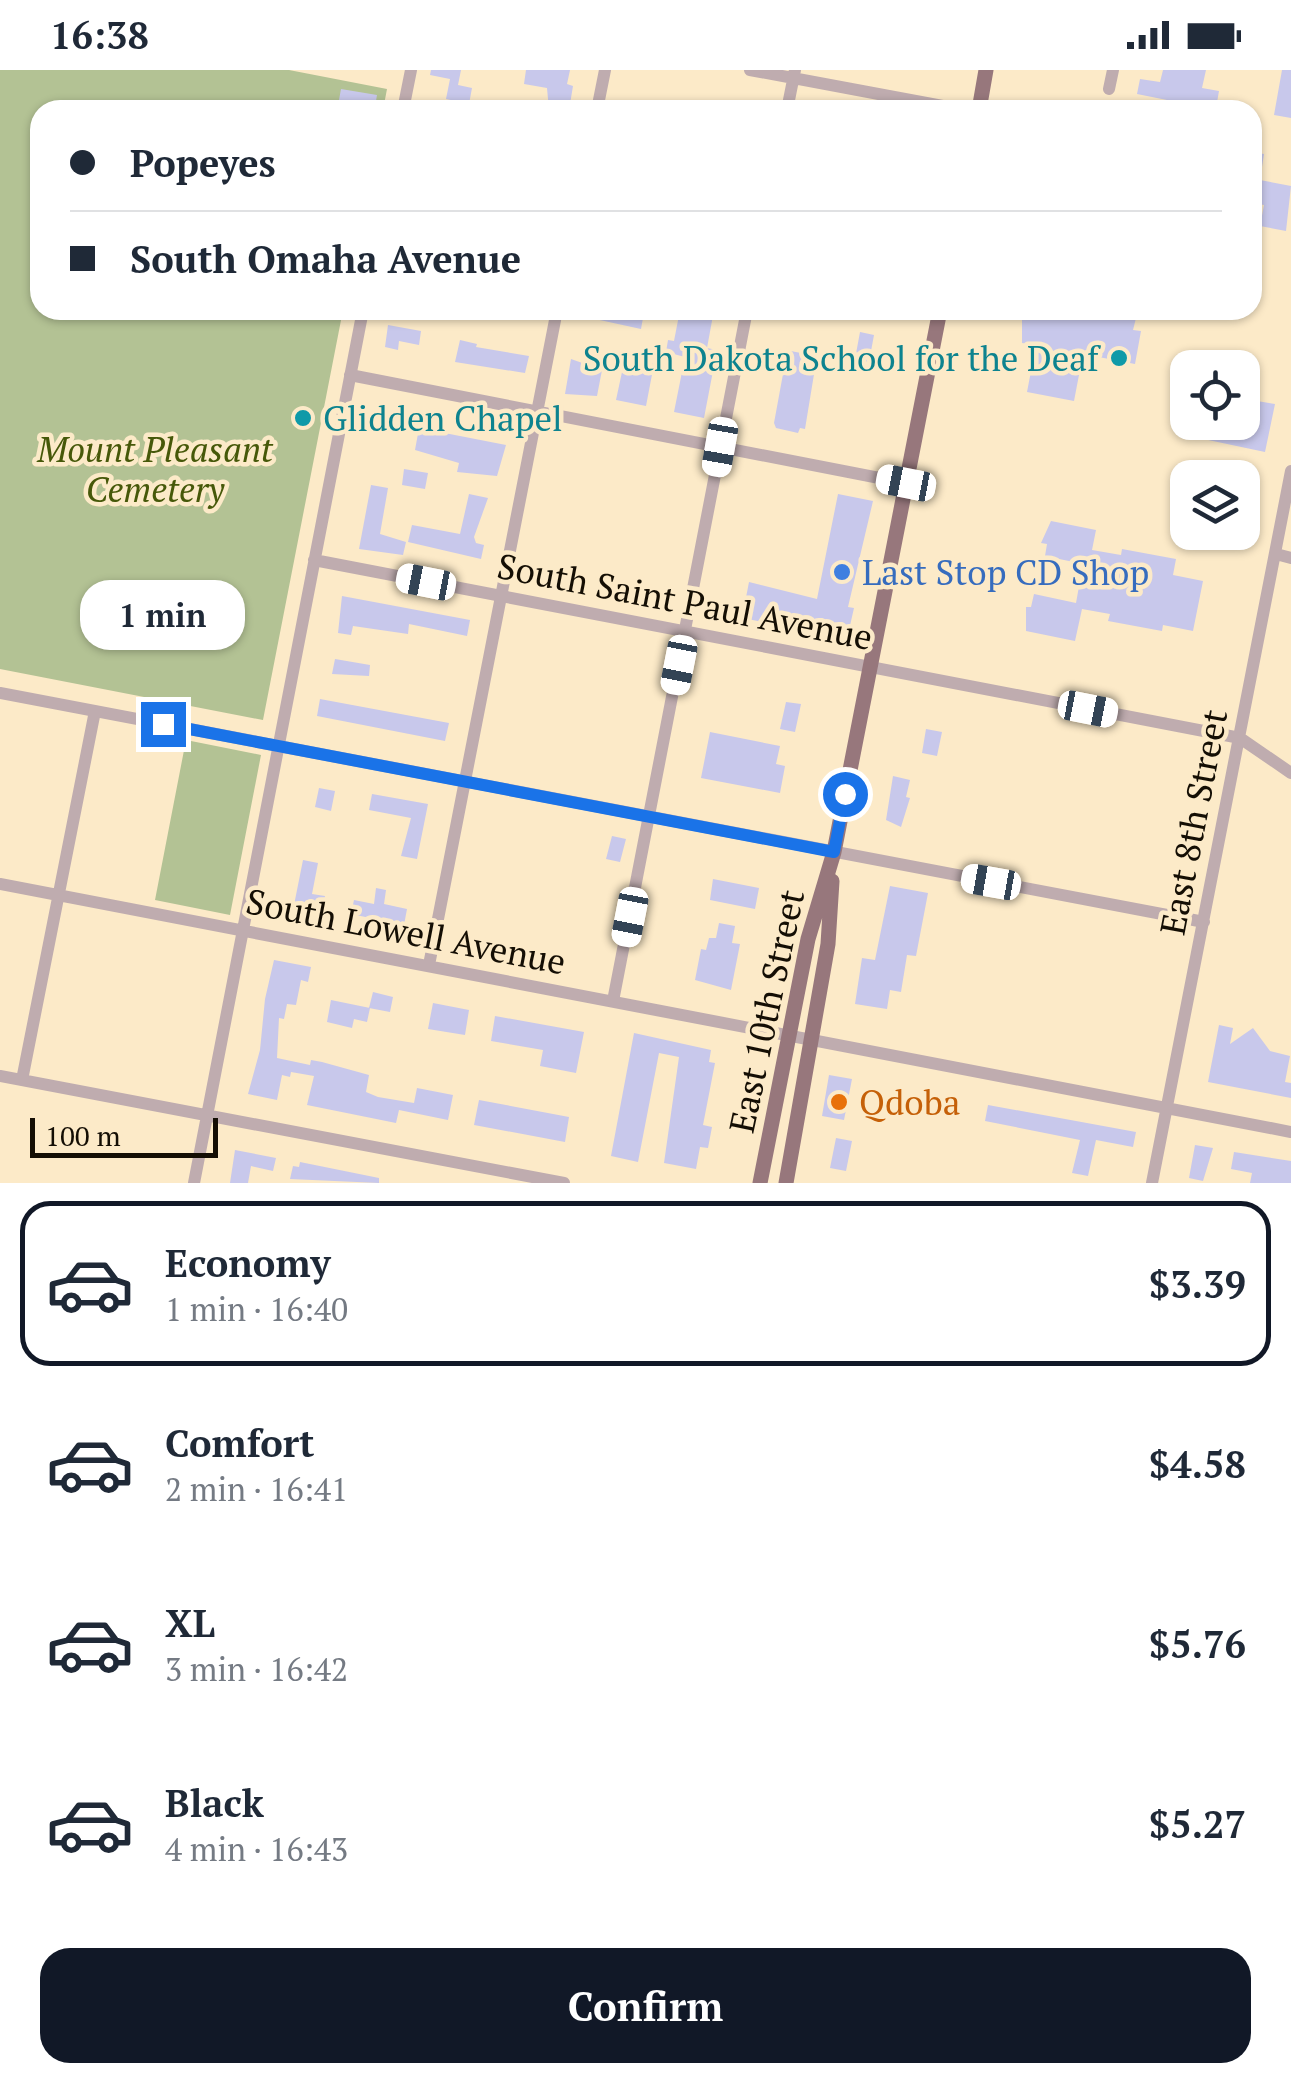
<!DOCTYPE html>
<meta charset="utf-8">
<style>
body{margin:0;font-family:"PT Serif",serif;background:#f6f6f7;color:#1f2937;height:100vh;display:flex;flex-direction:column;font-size:38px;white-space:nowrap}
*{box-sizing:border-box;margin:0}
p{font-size:32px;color:#747a83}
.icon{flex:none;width:55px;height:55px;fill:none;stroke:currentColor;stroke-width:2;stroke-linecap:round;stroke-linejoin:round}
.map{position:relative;height:1113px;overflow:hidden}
.panel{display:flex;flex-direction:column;background:#fff;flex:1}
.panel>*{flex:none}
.banner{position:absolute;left:30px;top:30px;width:1232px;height:220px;border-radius:30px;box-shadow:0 2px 8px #0004;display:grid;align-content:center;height:220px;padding:0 40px;background:#fff}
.fabs{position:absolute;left:1170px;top:280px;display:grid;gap:20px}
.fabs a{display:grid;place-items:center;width:90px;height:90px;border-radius:20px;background:#fff;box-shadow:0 2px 8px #0004;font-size:50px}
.scale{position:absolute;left:30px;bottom:25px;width:188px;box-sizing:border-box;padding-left:10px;border:5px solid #140e04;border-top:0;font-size:28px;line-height:35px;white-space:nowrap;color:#140e04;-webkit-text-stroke:8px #fceac8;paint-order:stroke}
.end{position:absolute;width:45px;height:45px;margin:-22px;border:12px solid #1a73e8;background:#fff;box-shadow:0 0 0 5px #fff}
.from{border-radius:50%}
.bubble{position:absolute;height:70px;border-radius:30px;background:#fff;box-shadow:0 2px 8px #0004;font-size:32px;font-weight:700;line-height:70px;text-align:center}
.car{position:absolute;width:30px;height:60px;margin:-30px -15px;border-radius:12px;box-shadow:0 0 8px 2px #0007;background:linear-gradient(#fff 24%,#345 0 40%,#fff 0 76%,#345 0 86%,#fff 0)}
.banner b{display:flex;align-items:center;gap:35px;height:95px;font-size:38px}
.banner b+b{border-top:2px solid #e0e1e3}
.banner i{width:25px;height:25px;background:#1f2937}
ul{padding:18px 0 0;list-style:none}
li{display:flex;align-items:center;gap:30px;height:165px;margin:0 20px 15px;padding:0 20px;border:5px solid transparent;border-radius:30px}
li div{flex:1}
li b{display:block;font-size:38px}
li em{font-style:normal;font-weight:700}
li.active{border-color:#111827}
li>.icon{width:90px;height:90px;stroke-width:1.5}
.action{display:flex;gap:20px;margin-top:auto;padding:20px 40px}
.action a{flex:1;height:115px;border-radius:30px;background:#111827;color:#fff;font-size:40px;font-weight:700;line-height:115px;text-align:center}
.status{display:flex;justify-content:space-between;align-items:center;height:70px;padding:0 50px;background:#fff;direction:ltr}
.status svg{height:28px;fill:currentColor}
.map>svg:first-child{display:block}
.green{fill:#b3c294}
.building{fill:#c8c8eb}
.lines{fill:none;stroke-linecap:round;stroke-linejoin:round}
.minor{stroke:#bfacaf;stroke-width:12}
.major{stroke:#97777c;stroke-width:15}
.route{stroke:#1a73e8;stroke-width:12}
.culture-dot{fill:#0f9aa8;stroke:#fceac8;stroke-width:4}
.shop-dot{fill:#3f7fe0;stroke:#fceac8;stroke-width:4}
.food-dot{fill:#e8710a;stroke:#fceac8;stroke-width:4}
.labels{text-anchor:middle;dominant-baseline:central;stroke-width:9;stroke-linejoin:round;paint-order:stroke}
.culture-label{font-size:35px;fill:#0d838f;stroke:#fceac8;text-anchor:end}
.park-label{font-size:35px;font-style:italic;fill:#465809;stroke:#fceac8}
.shop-label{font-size:35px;fill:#366cbe;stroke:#fceac8;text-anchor:start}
.street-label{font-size:35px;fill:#140e04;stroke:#fceac8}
.food-label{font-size:35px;fill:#c56008;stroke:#fceac8;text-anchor:start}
</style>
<div class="status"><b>16:38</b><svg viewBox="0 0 49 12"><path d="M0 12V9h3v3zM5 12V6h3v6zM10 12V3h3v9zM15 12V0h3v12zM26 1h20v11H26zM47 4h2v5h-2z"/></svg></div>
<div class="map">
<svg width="1291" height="1113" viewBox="0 0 1291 1113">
<rect width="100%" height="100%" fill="#fceac8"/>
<path class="green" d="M0 0H289L387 19 383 40H40V240H343L263 650 0 599Z
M186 670 261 685 230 845 155 830Z"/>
<path class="building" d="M431 0H461L458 15 472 18 469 34 446 29 450 9 430 5Z
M526 0H570L567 14 573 16 569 40H549L547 18 524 14Z
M1163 0H1206L1202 18 1219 21 1216 38 1185 32 1183 40H1171L1172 31 1137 24 1140 9 1160 12Z
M1282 0H1291V48L1274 45Z
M341 19 377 25 375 37 339 30Z
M1252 82 1264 84 1260 110 1291 116 1286 161 1260 156 1264 135 1252 133Z
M573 240H608L643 248 641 259 572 244Z
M680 240H714L707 278 717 280 704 348 674 342 685 287 666 282 668 270 674 271Z
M1022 240H1095L1136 248 1133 260 1141 261 1135 294 1083 284 1074 331 1027 322 1036 275 1022 273Z
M388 255 421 261 419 275 399 271 398 280 385 277Z
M860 262 874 265 869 292 855 289Z
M460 270 477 274 476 277 529 286 525 303 455 292Z
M780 279 817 286 805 359 800 358 798 363 776 358 774 353 783 304 775 303Z
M625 288 654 294 646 336 616 330Z
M571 289 602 300 597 326 565 324Z
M1257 331 1275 334 1265 382 1194 367 1197 352 1251 362Z
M379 342 403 346 401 362 376 358Z
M419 358 506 375 497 406 457 402 459 393 415 380Z
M404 399 428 403 425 419 402 415Z
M371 415 388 418 380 464 406 472 403 485 359 479Z
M469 424 488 428 474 467 476 473 484 475 481 489 408 472 412 455 460 464Z
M838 424 873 431 848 537 854 538 849 560 765 543 763 552 742 548 749 512 817 529Z
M1051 451 1096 460 1092 480 1121 485 1122 479 1176 489 1173 505 1203 511 1193 561 1163 555 1162 561 1108 551 1110 544 1082 539 1075 571 1026 561V537H1031L1034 524 1076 533 1083 494 1045 486 1047 474 1041 473Z
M342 526 470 550 467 566 409 554 408 564 353 556 351 565 338 563Z
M335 589 370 595 369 606 332 604Z
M320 629 449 653 445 671 317 646Z
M786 632 801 634 795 662 780 659Z
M926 659 942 662 937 686 922 683Z
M710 662 780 676 776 694 785 696 780 723 701 708Z
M893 706 910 710 906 727 910 728 901 757 886 750Z
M319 718 335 721 331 741 315 737Z
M372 724 428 734 417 789 401 786 411 748 369 740Z
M612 766 626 769 620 792 606 789Z
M303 790 318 793 312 824 325 826 323 842 293 840Z
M713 809 759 818 755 839 710 830Z
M890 816 928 823 916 886 907 885 901 922 890 920 887 939 855 934 862 888 875 890Z
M376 818 386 820 384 834 407 839 404 855 351 844 354 830 374 834Z
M719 853 735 856 732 873 740 874 731 920 695 910 701 879 706 880 709 868H716Z
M274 890 311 897 308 912 301 910 296 935 287 934 284 949 279 948 277 988 310 995 311 990 322 992 369 1005 366 1022 378 1027 414 1033 417 1018 453 1025 448 1050 399 1040 396 1053 307 1035 314 1006 291 1002 290 1007 282 1005 277 1030 248 1024 260 980 265 929Z
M373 922 393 927 390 942 369 938Z
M331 930 370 938 367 952 354 949 352 958 327 952Z
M433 933 469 940 465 965 428 959Z
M495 946 584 962 576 1003 540 996 543 980 491 971Z
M1219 955 1233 958 1230 974 1253 958 1270 981 1290 986 1285 1012 1291 1013V1028L1208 1012Z
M634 963 711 980 709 992 715 993 703 1055 712 1057 708 1078 700 1077 696 1099 664 1093 679 987 659 983 638 1092 611 1086Z
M829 1005 852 1009 844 1050 822 1046Z
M479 1030 569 1047 565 1072 474 1055Z
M988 1035 1136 1062 1133 1077 1096 1070 1088 1106 1072 1103 1080 1070 985 1051Z
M836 1068 852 1071 846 1101 830 1098Z
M1195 1075 1213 1078 1203 1111 1189 1108Z
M235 1080 276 1088 273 1101 251 1096 248 1113H230Z
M1234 1082 1291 1091V1113H1250L1252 1103 1231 1099Z
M300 1092 379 1108V1113L290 1109 293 1096 299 1097Z"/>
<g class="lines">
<path class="minor" d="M750 0 964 40
M1109 19 1113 0
M403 40 411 0
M597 40 605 0
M787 40 795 0
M350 305 905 413
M1276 484 1291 488
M314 490 1240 668 1291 703
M0 623 1204 852
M0 814 1291 1062
M429 895 557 240
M613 931 747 240
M0 1006 564 1113
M22 1010 95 641
M194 1113 363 240
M1152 1113 1291 401"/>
<path class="major" d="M979 40 986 0
M760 1113 808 869 834 782 940 240
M786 1113 828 874 832 811"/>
</g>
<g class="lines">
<path class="route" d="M163 654 834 782 845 724"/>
</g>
<g class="culture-dot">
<circle cx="1119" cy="288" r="10"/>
<circle cx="303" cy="348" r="10"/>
</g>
<circle class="shop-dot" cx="842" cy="502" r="10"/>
<circle class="food-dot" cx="839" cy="1032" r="10"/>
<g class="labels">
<g class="culture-label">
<text x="1099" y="288">South Dakota School for the Deaf</text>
<text x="323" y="348" text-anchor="start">Glidden Chapel</text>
</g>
<g class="park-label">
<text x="155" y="379">Mount Pleasant<tspan x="155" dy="40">Cemetery</tspan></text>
</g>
<g class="shop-label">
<text x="862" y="502">Last Stop CD Shop</text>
</g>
<g class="street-label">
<text transform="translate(685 531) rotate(11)">South Saint Paul Avenue</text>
<text transform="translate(1193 752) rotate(-79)">East 8th Street</text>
<text transform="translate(406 861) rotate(11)">South Lowell Avenue</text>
<text transform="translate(766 941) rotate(-78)">East 10th Street</text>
</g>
<g class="food-label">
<text x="859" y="1032">Qdoba</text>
</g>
</g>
</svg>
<div class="fabs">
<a><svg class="icon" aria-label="locate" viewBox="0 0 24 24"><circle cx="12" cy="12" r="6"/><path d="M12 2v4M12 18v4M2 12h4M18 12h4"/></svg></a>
<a><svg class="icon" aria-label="layers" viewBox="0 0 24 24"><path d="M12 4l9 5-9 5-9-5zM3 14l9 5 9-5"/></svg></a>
</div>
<div class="scale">100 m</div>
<i class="end from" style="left:845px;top:724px"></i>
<i class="end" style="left:163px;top:654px"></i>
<div class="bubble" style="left:80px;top:510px;width:165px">1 min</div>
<i class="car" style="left:720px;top:377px;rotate:190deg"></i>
<i class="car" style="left:906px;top:413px;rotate:281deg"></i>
<i class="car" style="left:426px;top:512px;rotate:281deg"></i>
<i class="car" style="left:679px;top:595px;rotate:191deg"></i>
<i class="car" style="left:1088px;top:639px;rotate:101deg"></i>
<i class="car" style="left:991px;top:812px;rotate:280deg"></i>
<i class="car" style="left:630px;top:847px;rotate:191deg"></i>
<div class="banner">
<b><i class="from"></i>Popeyes</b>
<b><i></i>South Omaha Avenue</b>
</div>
</div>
<section class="panel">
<ul>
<li class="active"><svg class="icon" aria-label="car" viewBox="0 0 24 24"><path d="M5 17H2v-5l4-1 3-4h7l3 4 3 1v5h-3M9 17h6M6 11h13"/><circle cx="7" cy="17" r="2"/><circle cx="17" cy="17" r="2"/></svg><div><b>Economy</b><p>1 min · 16:40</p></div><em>$3.39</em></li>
<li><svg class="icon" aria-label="car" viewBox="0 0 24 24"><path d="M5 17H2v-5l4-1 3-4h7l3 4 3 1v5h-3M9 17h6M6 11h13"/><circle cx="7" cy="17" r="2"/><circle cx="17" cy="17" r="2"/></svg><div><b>Comfort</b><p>2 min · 16:41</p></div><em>$4.58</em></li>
<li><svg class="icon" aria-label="car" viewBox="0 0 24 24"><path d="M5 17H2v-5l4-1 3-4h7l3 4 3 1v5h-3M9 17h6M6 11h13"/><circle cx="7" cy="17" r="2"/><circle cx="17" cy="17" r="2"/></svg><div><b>XL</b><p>3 min · 16:42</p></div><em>$5.76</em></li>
<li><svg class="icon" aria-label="car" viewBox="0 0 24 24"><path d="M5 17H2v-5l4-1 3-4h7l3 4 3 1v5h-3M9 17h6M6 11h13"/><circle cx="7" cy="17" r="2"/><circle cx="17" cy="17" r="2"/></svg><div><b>Black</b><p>4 min · 16:43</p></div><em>$5.27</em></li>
</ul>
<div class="action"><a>Confirm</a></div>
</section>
